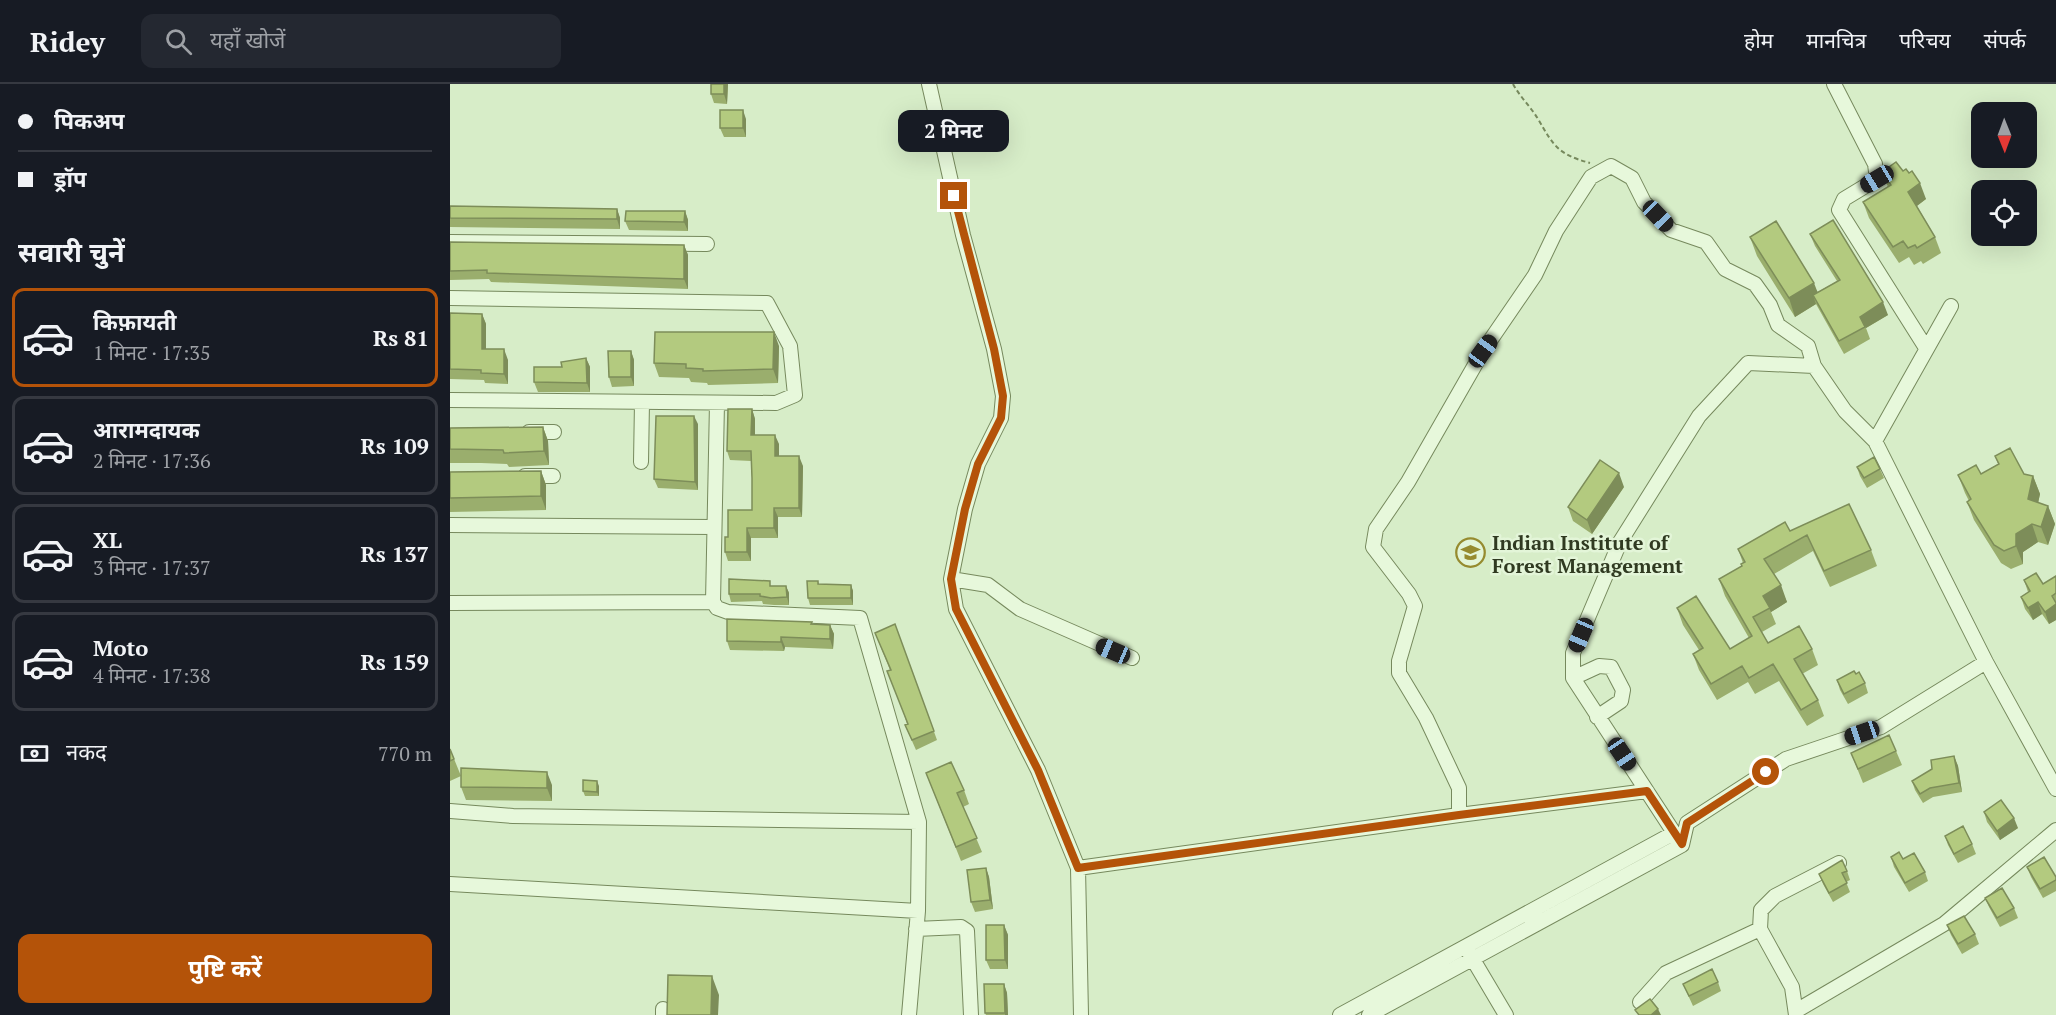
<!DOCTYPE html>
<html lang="hi">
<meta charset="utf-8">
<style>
body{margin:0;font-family:"PT Serif","Noto Sans Devanagari",serif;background:#242831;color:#f1f3f6;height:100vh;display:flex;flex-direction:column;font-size:22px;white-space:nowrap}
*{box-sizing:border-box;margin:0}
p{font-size:20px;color:#9ea1a6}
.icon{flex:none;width:33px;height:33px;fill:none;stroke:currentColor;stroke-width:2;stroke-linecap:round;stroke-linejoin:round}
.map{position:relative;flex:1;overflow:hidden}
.sheet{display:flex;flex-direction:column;background:#171b24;width:450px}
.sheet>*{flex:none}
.hud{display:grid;align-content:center;height:132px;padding:0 18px;background:#171b24}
.needle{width:39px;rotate:179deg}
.controls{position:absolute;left:1521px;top:18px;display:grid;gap:12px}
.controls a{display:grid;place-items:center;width:66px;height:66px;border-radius:12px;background:#171b24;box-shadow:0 6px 24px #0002;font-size:30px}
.end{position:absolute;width:27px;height:27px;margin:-14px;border:8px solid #b45309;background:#fff;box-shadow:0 0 0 3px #fff}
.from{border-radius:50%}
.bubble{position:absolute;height:42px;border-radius:12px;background:#171b24;box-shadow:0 6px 24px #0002;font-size:20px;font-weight:700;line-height:42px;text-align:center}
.car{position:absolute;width:18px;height:36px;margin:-18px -9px;border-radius:8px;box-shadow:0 0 4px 2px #0007;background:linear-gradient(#222 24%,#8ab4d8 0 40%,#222 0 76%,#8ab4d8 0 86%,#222 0)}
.hud b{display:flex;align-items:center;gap:21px;height:57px;font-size:22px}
.hud b+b{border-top:2px solid #363941}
.hud i{width:15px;height:15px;background:#f1f3f6}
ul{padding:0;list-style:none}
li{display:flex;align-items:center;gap:18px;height:99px;margin:0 12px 9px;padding:0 6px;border:3px solid #363941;border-radius:12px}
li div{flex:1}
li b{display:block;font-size:22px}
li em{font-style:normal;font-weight:700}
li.current{border-color:#b45309}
li>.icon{width:54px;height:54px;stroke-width:1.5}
h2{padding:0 18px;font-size:27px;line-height:72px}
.pay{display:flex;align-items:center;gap:15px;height:66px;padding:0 18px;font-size:22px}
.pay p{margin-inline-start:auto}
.cta{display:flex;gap:12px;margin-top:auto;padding:12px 18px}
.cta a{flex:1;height:69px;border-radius:12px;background:#b45309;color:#fff;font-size:24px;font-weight:700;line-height:69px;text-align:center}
header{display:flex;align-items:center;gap:36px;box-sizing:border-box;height:84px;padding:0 30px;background:#171b24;border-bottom:2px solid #363941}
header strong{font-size:28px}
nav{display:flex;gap:33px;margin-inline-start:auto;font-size:21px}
.search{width:420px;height:54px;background:#242831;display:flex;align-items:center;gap:15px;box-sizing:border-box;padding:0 21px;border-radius:12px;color:#9ea1a6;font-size:22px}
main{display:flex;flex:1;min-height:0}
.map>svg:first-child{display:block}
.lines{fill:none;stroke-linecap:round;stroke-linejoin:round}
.minor-casing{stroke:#76895d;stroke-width:16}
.path{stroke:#76895d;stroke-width:2;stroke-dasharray:4.5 3;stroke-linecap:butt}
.minor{stroke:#e7f8db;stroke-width:14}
.wall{fill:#9aae6d}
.shaded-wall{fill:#7d8d59}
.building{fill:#b3ca7f;stroke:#7d8d59;stroke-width:1.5}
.route{stroke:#b45309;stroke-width:8}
.labels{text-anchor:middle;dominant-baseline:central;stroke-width:5;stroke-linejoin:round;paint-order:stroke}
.poi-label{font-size:20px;font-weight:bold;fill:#303a21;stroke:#e3f5d8;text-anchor:start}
</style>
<header>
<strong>Ridey</strong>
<div class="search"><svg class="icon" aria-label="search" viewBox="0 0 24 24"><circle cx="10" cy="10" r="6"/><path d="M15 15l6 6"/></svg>यहाँ खोजें</div>
<nav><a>होम</a><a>मानचित्र</a><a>परिचय</a><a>संपर्क</a></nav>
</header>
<main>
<section class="sheet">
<div class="hud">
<b><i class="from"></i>पिकअप</b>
<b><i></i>ड्रॉप</b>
</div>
<h2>सवारी चुनें</h2>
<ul>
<li class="current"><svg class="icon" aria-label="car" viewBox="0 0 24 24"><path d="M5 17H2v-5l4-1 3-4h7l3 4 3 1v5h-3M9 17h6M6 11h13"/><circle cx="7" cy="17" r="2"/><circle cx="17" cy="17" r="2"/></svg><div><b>किफ़ायती</b><p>1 मिनट · 17:35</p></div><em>Rs 81</em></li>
<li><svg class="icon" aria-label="car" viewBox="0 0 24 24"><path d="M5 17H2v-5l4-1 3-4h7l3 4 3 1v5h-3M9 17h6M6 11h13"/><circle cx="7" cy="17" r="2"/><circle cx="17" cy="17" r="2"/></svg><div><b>आरामदायक</b><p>2 मिनट · 17:36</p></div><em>Rs 109</em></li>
<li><svg class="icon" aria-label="car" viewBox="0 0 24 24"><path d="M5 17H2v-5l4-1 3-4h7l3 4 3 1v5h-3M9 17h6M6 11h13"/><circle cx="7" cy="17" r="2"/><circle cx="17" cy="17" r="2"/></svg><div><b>XL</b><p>3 मिनट · 17:37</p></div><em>Rs 137</em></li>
<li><svg class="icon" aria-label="car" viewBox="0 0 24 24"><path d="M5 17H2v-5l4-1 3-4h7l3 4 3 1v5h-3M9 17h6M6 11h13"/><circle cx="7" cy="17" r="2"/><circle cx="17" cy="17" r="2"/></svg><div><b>Moto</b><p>4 मिनट · 17:38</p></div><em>Rs 159</em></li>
</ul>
<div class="pay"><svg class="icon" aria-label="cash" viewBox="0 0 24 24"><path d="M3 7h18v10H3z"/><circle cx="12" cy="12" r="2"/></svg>नकद<p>770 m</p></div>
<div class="cta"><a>पुष्टि करें</a></div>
</section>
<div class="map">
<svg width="1606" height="931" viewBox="0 0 1606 931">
<rect width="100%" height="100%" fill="#d7edc8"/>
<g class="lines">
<defs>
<path id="minor" d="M479 0 513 151 544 265 553 312 551 334 528 380 515 425 501 495 506 525 588 686 628 784
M1384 0 1425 80 1427 95 1394 115 1389 126 1476 264
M0 158 257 160
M0 214 317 219 340 262 345 311 326 319 0 316
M267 319 263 518 267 524 278 528 410 534 469 738 468 827 459 931
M79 348H104
M1425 357 1501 222
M191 378 192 318
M75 392H103
M0 441 263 443
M501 495 538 501 570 525 682 574
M0 519 263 518
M1123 594 1149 582 1161 583 1173 606 1171 617 1147 633
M0 727 63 732 469 738
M1009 731V704L976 634 949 589V577L965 522 959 510 923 463 926 445 958 398 1033 267 1085 191 1106 147 1141 93 1161 82 1182 94 1194 118 1221 146 1256 158 1275 185 1305 200 1320 221 1328 241 1358 262 1364 282
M1232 761 1123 594V569L1170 458 1249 332 1298 279 1364 282 1395 327 1425 357 1536 578 1606 705
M0 800 468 827
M466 845 511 843 517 847 521 931
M1018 867 1056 931
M1190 918 1216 889 1310 845
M1346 927 1494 840 1606 746
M213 931V925
M631 931 628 784 1009 731 1197 707
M890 931 1224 749
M919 931 1232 761 1237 739 1336 675 1431 643 1536 578
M1346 931 1342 903 1310 845 1311 826 1325 812 1389 779"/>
</defs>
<use href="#minor" class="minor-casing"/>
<path class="path" d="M1063 0C1070 13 1081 23 1088 35 1104 62 1107 70 1140 79"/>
<use href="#minor" class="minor"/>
</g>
<path class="wall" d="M278 0 277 20 264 19 261 10Z
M296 35V53H274L270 44Z
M1453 87 1476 115 1467 122 1485 153 1491 169 1473 180 1471 177 1464 181 1459 173 1449 179 1419 134 1413 118 1438 103 1432 88Z
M0 122 167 125 170 134V145L0 143Z
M235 127 238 136V147L179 146 175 137Z
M1360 150 1438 231 1416 244 1420 255 1394 270 1366 220 1345 233 1307 172 1300 153 1368 208 1387 197 1365 162Z
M0 158 234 161 238 171V205L41 198 39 195 0 196Z
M0 229 32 230 36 240V265L58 276V300L35 299 34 296 0 295Z
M329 262 328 299 258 301 257 299 241 298 239 294 209 293 204 279Z
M181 267 184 276V302L162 303 159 293Z
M136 274 140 283V308H88L84 298Z
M302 325 305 335V351L329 360V372L353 382 352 433H328V454H301V477H278L275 468 278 453 302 426V394L301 377 280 376 277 367Z
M248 340V406L208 404 204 395Z
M93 343 98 357 99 381 59 383 57 380 31 379H0V344Z
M1545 372 1574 390 1583 392 1590 410 1588 419 1598 422 1605 440 1598 461 1588 458 1573 468V480L1561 485 1551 479 1524 436 1517 418 1519 417 1515 409 1508 391 1531 390 1548 380Z
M1407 383 1430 385 1434 394 1417 404 1410 392Z
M91 387 96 401V426L0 428V388Z
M1174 403 1142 450 1123 437 1118 423Z
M1340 447 1421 466 1427 482 1380 503 1363 467 1324 490 1337 518 1321 528 1326 540 1312 548 1318 559 1362 565 1368 581 1352 590 1368 616 1374 632 1357 642 1329 597 1305 610 1298 598 1267 616 1249 586 1243 570 1249 566 1233 541 1227 524 1280 565 1299 554 1275 512 1269 495 1292 483 1293 479 1288 465Z
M1606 492V536L1599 540 1592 530 1583 536 1575 525 1571 513 1578 508 1574 496 1593 500Z
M368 497 369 500 401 501 403 507V521H360L358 514Z
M322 502H336L339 509V521H324L313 520 312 517 281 518 279 510Z
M362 538 363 541H380L384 550 383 565 335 563 334 567 280 566 277 557Z
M445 540 487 656 466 666 455 641 457 640 440 586 425 549Z
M1406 590 1415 599 1418 609 1398 620 1390 606 1387 596Z
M0 665 11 692 0 697Z
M1446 667 1452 681 1413 699 1401 669Z
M1504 672 1508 682 1512 708 1483 713 1473 719 1465 706 1462 697Z
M476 689 514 706 519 720 513 723 532 768 511 777Z
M102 701V717L16 716 11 703Z
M149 702V712H135L133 707Z
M1534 728 1568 744 1550 756 1537 738Z
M1495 752 1522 760 1526 770 1508 779 1498 761Z
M1441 773 1453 775 1475 788 1478 797 1459 808 1444 783Z
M1577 783 1606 793V807L1593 814 1581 793Z
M536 784 539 793 543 825 525 828 521 818Z
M1397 787 1400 796 1396 798 1400 808 1383 818 1373 800 1369 790Z
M1535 814 1564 824 1568 834 1550 843 1539 823Z
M554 841 558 851V885H540L536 876Z
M1497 841 1525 850 1529 860 1512 870 1501 851Z
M1268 898 1271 907 1243 922 1233 900Z
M554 900 557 909 558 931H536L535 929Z"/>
<path class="shaded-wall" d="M274 0H278L277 20 274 10Z
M293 26 296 35V53L293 44Z
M1470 99 1476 115 1464 124 1458 108Z
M167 125 170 134V145L167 135Z
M235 127 238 136V147L234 138Z
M234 161 238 171V205L234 195Z
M1364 199 1371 217 1363 211 1366 220 1345 233 1339 214Z
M1433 218 1438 231 1416 244 1410 233Z
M32 230 36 240V275L32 265Z
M324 248 329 262 328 299 323 285Z
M54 265 58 276V300L54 290Z
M181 267 184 276V302L181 293Z
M136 274 140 283V308L137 299Z
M302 325 305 335V360L301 351Z
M244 332 248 340V406L245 398Z
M93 343 98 357 99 381 94 367Z
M325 351 329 360V381L325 372Z
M349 372 353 382 352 433 349 424Z
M91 387 96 401V426L91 412Z
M1169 389 1174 403 1142 450 1137 436Z
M1583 392 1590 410 1585 433 1578 415Z
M1598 422 1605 440 1598 461 1591 443Z
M324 424 328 433V454L324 444Z
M1582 440 1588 458 1573 468V480L1566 462V450Z
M297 444 301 454V477L297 468Z
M401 501 403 507V521L401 514Z
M1331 501 1337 518 1321 528 1313 512Z
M336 502 339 509V521L337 513Z
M1588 518 1592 530 1583 536 1578 524Z
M1606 520V536L1599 540 1595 528Z
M380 541 384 550 383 565 380 555Z
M331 553 335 563 334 567 331 558Z
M1504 672 1508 682 1512 708 1509 699Z
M97 688 102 701V717L97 704Z
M147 697 149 702V712L147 708Z
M1564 734 1568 744 1550 756 1547 747Z
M536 784 539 793 543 825 540 816Z
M554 841 558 851V885L555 876Z
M262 892 269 911 268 931H261Z
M554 900 557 909 558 931H555V929Z
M1208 925 1211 931H1201Z"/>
<path class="building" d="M261 0H274V10H261Z
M270 26H293V44H270Z
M1446 78 1453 87 1456 85 1459 89 1462 87 1470 99 1458 108 1485 153 1467 164 1465 161 1458 164 1453 157 1443 163 1413 118 1441 101 1432 88Z
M0 122 167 125V135L0 134Z
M176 127H235L234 138 175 137Z
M1383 136 1433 218 1410 233 1415 243 1389 257 1363 211 1390 196 1360 150Z
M1326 137 1364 199 1339 214 1300 153Z
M0 158 234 161V195L37 189V186L0 187Z
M0 229 32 230V265H54V290L31 289V286L0 285Z
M205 248H324L323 285 253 287V285L236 284V280L204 279Z
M158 267H181V293H159Z
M136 274 137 299 84 298V283H112L111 278Z
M278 325H302L301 351H325V372H349V424H324V444H297V468H275V453H278V426H302V394L301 367H277Z
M206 332H244L245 398 204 395Z
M93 343 94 367 54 369 53 366 0 365V344Z
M1560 364 1574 390 1583 392 1578 415 1598 422 1591 443 1582 440 1566 450V462L1554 467 1544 461 1517 418 1521 415 1508 391 1526 381 1531 390 1549 380 1545 372Z
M1424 373 1430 385 1414 394 1407 383Z
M1150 376 1169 389 1137 436 1118 423Z
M91 387V412L0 414V388Z
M1399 420 1421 466 1374 487 1357 451 1314 475 1331 501 1313 512 1320 524 1303 533 1318 559 1349 542 1362 565 1344 575 1368 616 1351 626 1323 580 1299 594 1292 582 1261 600 1243 570 1253 564 1227 524 1246 512 1280 565 1302 552 1269 495 1292 482 1291 480 1295 478 1288 465 1335 438 1340 447Z
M1586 489 1593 500 1606 492V509L1602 512 1606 519V520L1595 528 1588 518 1578 524 1571 513 1580 507 1574 496Z
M279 495 320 497V502H336L337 513 321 514 310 512V510H279Z
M357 497H368V500L401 501V514H358Z
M277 535 362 538 361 540 380 541V555L331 553V558L277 557Z
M445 540 484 647 462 656 455 641 458 640 437 587 441 586 425 549Z
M1404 587 1406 590 1409 588 1415 599 1394 610 1387 596Z
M1439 651 1446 667 1408 685 1401 669Z
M0 665 4 675 0 677Z
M1504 672 1509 699 1480 704 1470 710 1462 697 1482 685 1481 676Z
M501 678 514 706 507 709 527 754 506 763 476 689Z
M11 684 97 688V704L11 703Z
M133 696 147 697V708L133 707Z
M1551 716 1564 734 1547 747 1534 728Z
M1513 742 1522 760 1504 770 1495 752Z
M1449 768 1453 775 1464 769 1475 788 1455 799 1441 773Z
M1594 773 1606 793V796L1590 805 1577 783Z
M1392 776 1397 787 1392 789 1397 799 1379 809 1369 790Z
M536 784 540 816 521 818 517 786Z
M1552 804 1564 824 1547 834 1535 814Z
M1514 832 1525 850 1508 860 1497 841Z
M536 841H554L555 876H536Z
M1262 885 1268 898 1239 912 1233 900Z
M218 891 262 892 261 931H217Z
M534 900H554L555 929H535Z
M1200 915 1208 925 1201 931H1189L1185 926Z"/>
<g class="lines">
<path class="route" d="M504 112 544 265 553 312 551 334 528 380 515 425 501 495 506 525 588 686 628 784 1009 731 1197 707 1232 760 1237 739 1316 688"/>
</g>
<defs>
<symbol id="university-ring" viewBox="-11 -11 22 22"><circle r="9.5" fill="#e3f5d8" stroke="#968b2f" stroke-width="1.5"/><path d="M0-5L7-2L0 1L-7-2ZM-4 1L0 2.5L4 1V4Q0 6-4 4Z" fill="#968b2f"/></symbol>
</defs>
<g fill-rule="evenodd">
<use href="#university-ring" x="1004" y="452" width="33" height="33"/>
</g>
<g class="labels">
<g class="poi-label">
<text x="1042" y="458">Indian Institute of<tspan x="1042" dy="23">Forest Management</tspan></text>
</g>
</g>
</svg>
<div class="controls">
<a><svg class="needle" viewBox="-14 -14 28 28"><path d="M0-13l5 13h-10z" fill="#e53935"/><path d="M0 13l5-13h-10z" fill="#9ea1a6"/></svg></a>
<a><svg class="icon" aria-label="locate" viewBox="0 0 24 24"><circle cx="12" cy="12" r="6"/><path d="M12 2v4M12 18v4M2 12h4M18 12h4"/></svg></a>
</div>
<i class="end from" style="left:1316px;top:688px"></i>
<i class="end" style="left:504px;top:112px"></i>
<div class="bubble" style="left:448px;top:26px;width:111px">2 मिनट</div>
<i class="car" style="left:1427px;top:95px;rotate:239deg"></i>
<i class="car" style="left:1208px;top:132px;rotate:136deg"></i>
<i class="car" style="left:1033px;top:267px;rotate:36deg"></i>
<i class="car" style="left:1131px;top:551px;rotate:203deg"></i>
<i class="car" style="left:663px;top:567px;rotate:293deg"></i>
<i class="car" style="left:1412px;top:649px;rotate:251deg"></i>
<i class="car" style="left:1172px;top:670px;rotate:146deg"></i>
</div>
</main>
